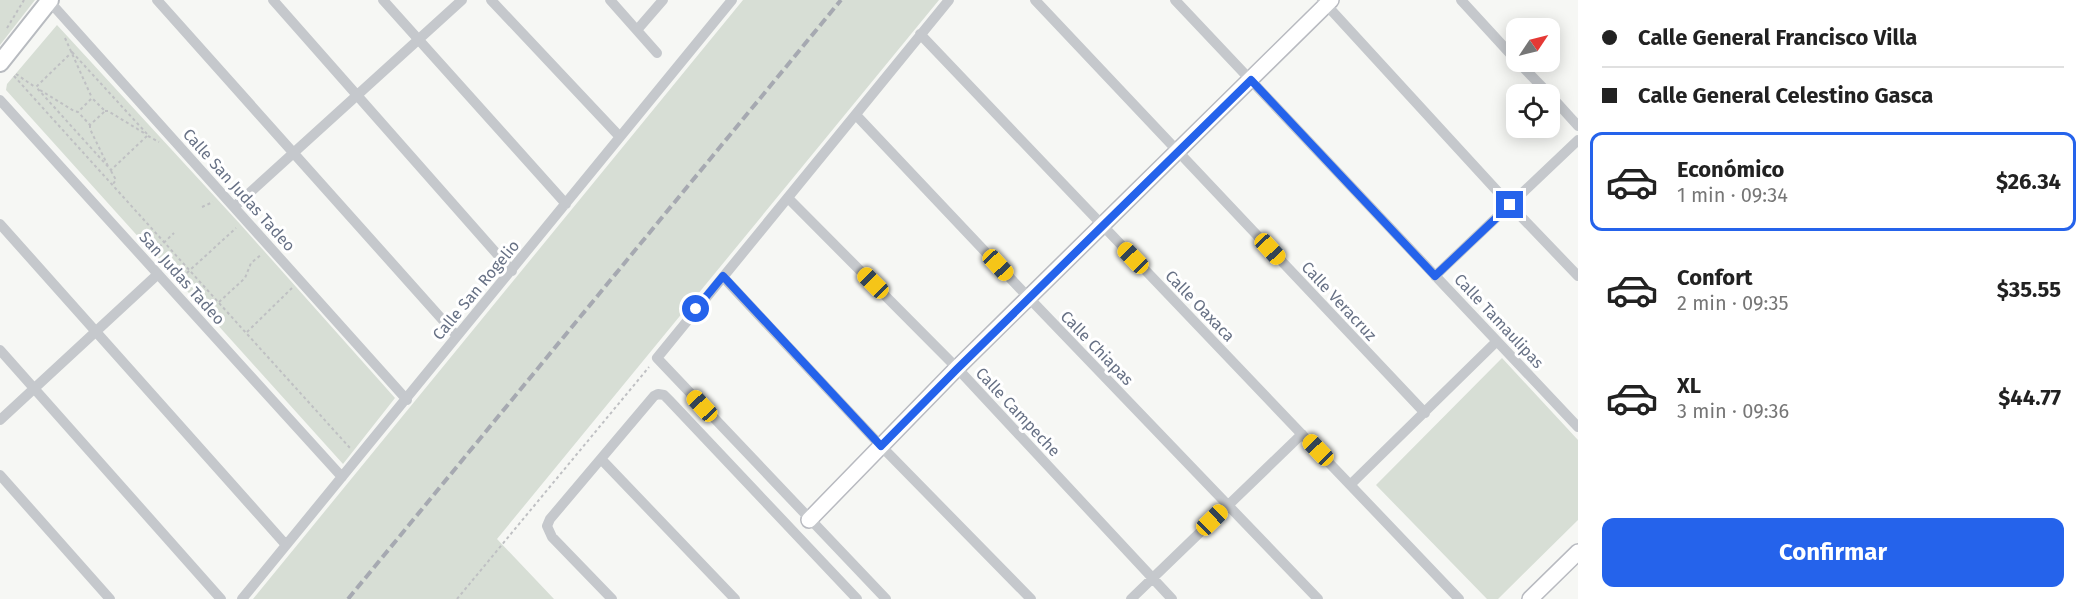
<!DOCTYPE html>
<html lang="es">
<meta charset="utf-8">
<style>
body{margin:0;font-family:"Fira Sans",sans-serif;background:#f6f6f6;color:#222;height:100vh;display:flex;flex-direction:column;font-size:22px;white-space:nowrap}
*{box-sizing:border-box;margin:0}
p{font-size:20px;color:#767676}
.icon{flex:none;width:33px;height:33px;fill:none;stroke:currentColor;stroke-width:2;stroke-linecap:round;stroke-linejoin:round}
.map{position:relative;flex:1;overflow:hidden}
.sheet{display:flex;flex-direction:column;background:#fff;width:510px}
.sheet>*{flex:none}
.top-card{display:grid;align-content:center;height:132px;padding:0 24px;background:#fff}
.needle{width:39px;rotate:55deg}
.controls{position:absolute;left:1506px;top:18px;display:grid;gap:12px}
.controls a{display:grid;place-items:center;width:54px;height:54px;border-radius:12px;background:#fff;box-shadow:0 3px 15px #0003;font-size:30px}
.end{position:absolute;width:27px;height:27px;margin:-14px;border:8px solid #2563eb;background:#fff;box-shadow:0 0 0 3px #fff}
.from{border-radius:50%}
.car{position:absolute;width:18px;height:36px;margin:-18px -9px;border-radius:8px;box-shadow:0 0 4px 2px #0007;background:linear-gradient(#f5c518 24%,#345 0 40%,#f5c518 0 76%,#345 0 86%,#f5c518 0)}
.top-card b{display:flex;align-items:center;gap:21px;height:57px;font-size:22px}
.top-card b+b{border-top:2px solid #e0e0e0}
.top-card i{width:15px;height:15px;background:#222}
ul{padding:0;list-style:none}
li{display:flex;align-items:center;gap:18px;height:99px;margin:0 12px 9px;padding:0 12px;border:3px solid transparent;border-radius:12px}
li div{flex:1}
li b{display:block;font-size:22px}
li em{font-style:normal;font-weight:700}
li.selected{border-color:#2563eb}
li>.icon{width:54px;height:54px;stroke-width:1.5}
.cta{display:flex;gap:12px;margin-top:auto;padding:12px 24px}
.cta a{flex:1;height:69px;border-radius:12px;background:#2563eb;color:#fff;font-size:24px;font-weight:700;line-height:69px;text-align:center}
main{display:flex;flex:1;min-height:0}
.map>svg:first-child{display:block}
.green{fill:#d7ded5}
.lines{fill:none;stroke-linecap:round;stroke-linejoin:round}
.secondary-casing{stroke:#b8bac0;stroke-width:18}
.primary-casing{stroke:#b8bbc0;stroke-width:20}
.path{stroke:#bfc0c3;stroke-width:2;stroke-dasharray:3 3;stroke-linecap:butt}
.street{stroke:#c5c8cc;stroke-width:10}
.secondary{stroke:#fff;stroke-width:15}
.primary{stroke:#fff;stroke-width:16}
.rail{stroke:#a6a9b1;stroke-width:4;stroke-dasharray:9 4.5;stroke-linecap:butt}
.route{stroke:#2563eb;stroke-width:8}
.labels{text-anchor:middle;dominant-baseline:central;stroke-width:6;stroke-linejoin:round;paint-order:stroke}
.street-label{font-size:16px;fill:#677185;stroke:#fff}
</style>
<main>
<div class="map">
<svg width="1578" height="599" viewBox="0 0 1578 599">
<rect width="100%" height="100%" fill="#f6f7f4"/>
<path class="green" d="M0 0H35L0 45Z
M743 0H939L497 539 554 599H253Z
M57 25 240 224 395 398 343 464 6 90 7 84Z
M1502 358 1578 440V520L1498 599H1487L1376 485Z"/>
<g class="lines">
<defs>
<path id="secondary" d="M809 520 957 368 1331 0
M1530 599 1578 552"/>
<path id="primary" d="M0 63 50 0"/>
</defs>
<use href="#secondary" class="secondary-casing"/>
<use href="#primary" class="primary-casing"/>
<path class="path" d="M7 28 24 0
M65 38 92 98
M72 52 148 135 111 170 36 87Z
M16 74 35 87
M14 76 350 448
M40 90 74 111 78 112 90 125 105 111 92 98 78 112
M105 111H108L144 133
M90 125V129L108 166
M148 136 159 142
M111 171 116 180 113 184
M202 207 213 202
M155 251 174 233
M178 281 236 228
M219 302 245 278 251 263 262 254
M247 332 292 288
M457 599 649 367"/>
<path class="street" d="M157 0 457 336
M273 0 512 271
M383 0 566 204
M491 0 620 137
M610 0 657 53
M1035 0 1425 413
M1175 0 1578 427
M1322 0 1510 205 1578 276
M1461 0 1516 60
M49 1 407 400
M637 30 663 0
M920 34 1459 599
M1518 62 1549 94
M1550 95 1578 126
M0 100 342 477
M856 115 1029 298 1318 599
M788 198 957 368 1172 599
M234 207 462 0
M0 224 286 545
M1435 276 1578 140
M723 277 881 446 1031 599
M0 350 221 599
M0 420 158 274
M601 459 735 599
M0 475 110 599
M1351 484 1497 341
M242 599 732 0
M612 599 552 537 547 526 550 519 654 396 658 394 664 395 669 400 857 599
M886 599 657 358 949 0
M1131 599 1302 434"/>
<use href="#secondary" class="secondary"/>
<use href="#primary" class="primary"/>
<path class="rail" d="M348 599 841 0"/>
</g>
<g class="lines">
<path class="route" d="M696 309 723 276 881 446 957 369 1251 80 1435 276 1510 205"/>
</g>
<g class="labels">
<g class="street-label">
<text transform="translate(239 190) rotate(48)">Calle San Judas Tadeo</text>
<text transform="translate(182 278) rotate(48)">San Judas Tadeo</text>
<text transform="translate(476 290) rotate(-50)">Calle San Rogelio</text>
<text transform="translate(1339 301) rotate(47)">Calle Veracruz</text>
<text transform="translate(1200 306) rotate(46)">Calle Oaxaca</text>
<text transform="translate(1499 321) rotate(47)">Calle Tamaulipas</text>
<text transform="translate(1097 348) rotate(46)">Calle Chiapas</text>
<text transform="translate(1018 412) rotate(47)">Calle Campeche</text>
</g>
</g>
</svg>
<div class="controls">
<a><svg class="needle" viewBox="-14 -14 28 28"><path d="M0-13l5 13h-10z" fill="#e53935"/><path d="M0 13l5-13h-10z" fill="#767676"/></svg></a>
<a><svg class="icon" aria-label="locate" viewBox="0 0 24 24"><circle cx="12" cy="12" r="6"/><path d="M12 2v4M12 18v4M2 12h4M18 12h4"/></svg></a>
</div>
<i class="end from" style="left:696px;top:309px"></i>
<i class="end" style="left:1510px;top:205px"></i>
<i class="car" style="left:1270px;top:249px;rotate:137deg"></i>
<i class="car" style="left:1133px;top:258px;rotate:316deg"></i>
<i class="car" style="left:998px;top:265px;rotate:137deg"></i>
<i class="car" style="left:873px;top:283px;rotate:315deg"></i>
<i class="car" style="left:702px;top:406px;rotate:317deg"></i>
<i class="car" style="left:1318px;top:450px;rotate:316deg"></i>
<i class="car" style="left:1212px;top:520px;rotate:46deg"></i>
</div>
<section class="sheet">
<div class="top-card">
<b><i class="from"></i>Calle General Francisco Villa</b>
<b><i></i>Calle General Celestino Gasca</b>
</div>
<ul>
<li class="selected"><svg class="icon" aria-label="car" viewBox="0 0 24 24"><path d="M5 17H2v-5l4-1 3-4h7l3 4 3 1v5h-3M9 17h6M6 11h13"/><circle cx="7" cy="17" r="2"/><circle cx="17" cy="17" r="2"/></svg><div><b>Económico</b><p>1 min · 09:34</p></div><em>$26.34</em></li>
<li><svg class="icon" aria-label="car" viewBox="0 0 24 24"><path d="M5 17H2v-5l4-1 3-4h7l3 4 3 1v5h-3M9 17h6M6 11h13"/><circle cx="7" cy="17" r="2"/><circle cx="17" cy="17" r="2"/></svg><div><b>Confort</b><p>2 min · 09:35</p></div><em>$35.55</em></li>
<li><svg class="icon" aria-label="car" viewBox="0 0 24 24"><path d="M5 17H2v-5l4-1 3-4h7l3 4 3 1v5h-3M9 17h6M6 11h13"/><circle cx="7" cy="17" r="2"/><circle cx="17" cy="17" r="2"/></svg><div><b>XL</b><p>3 min · 09:36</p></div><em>$44.77</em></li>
</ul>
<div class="cta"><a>Confirmar</a></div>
</section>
</main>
